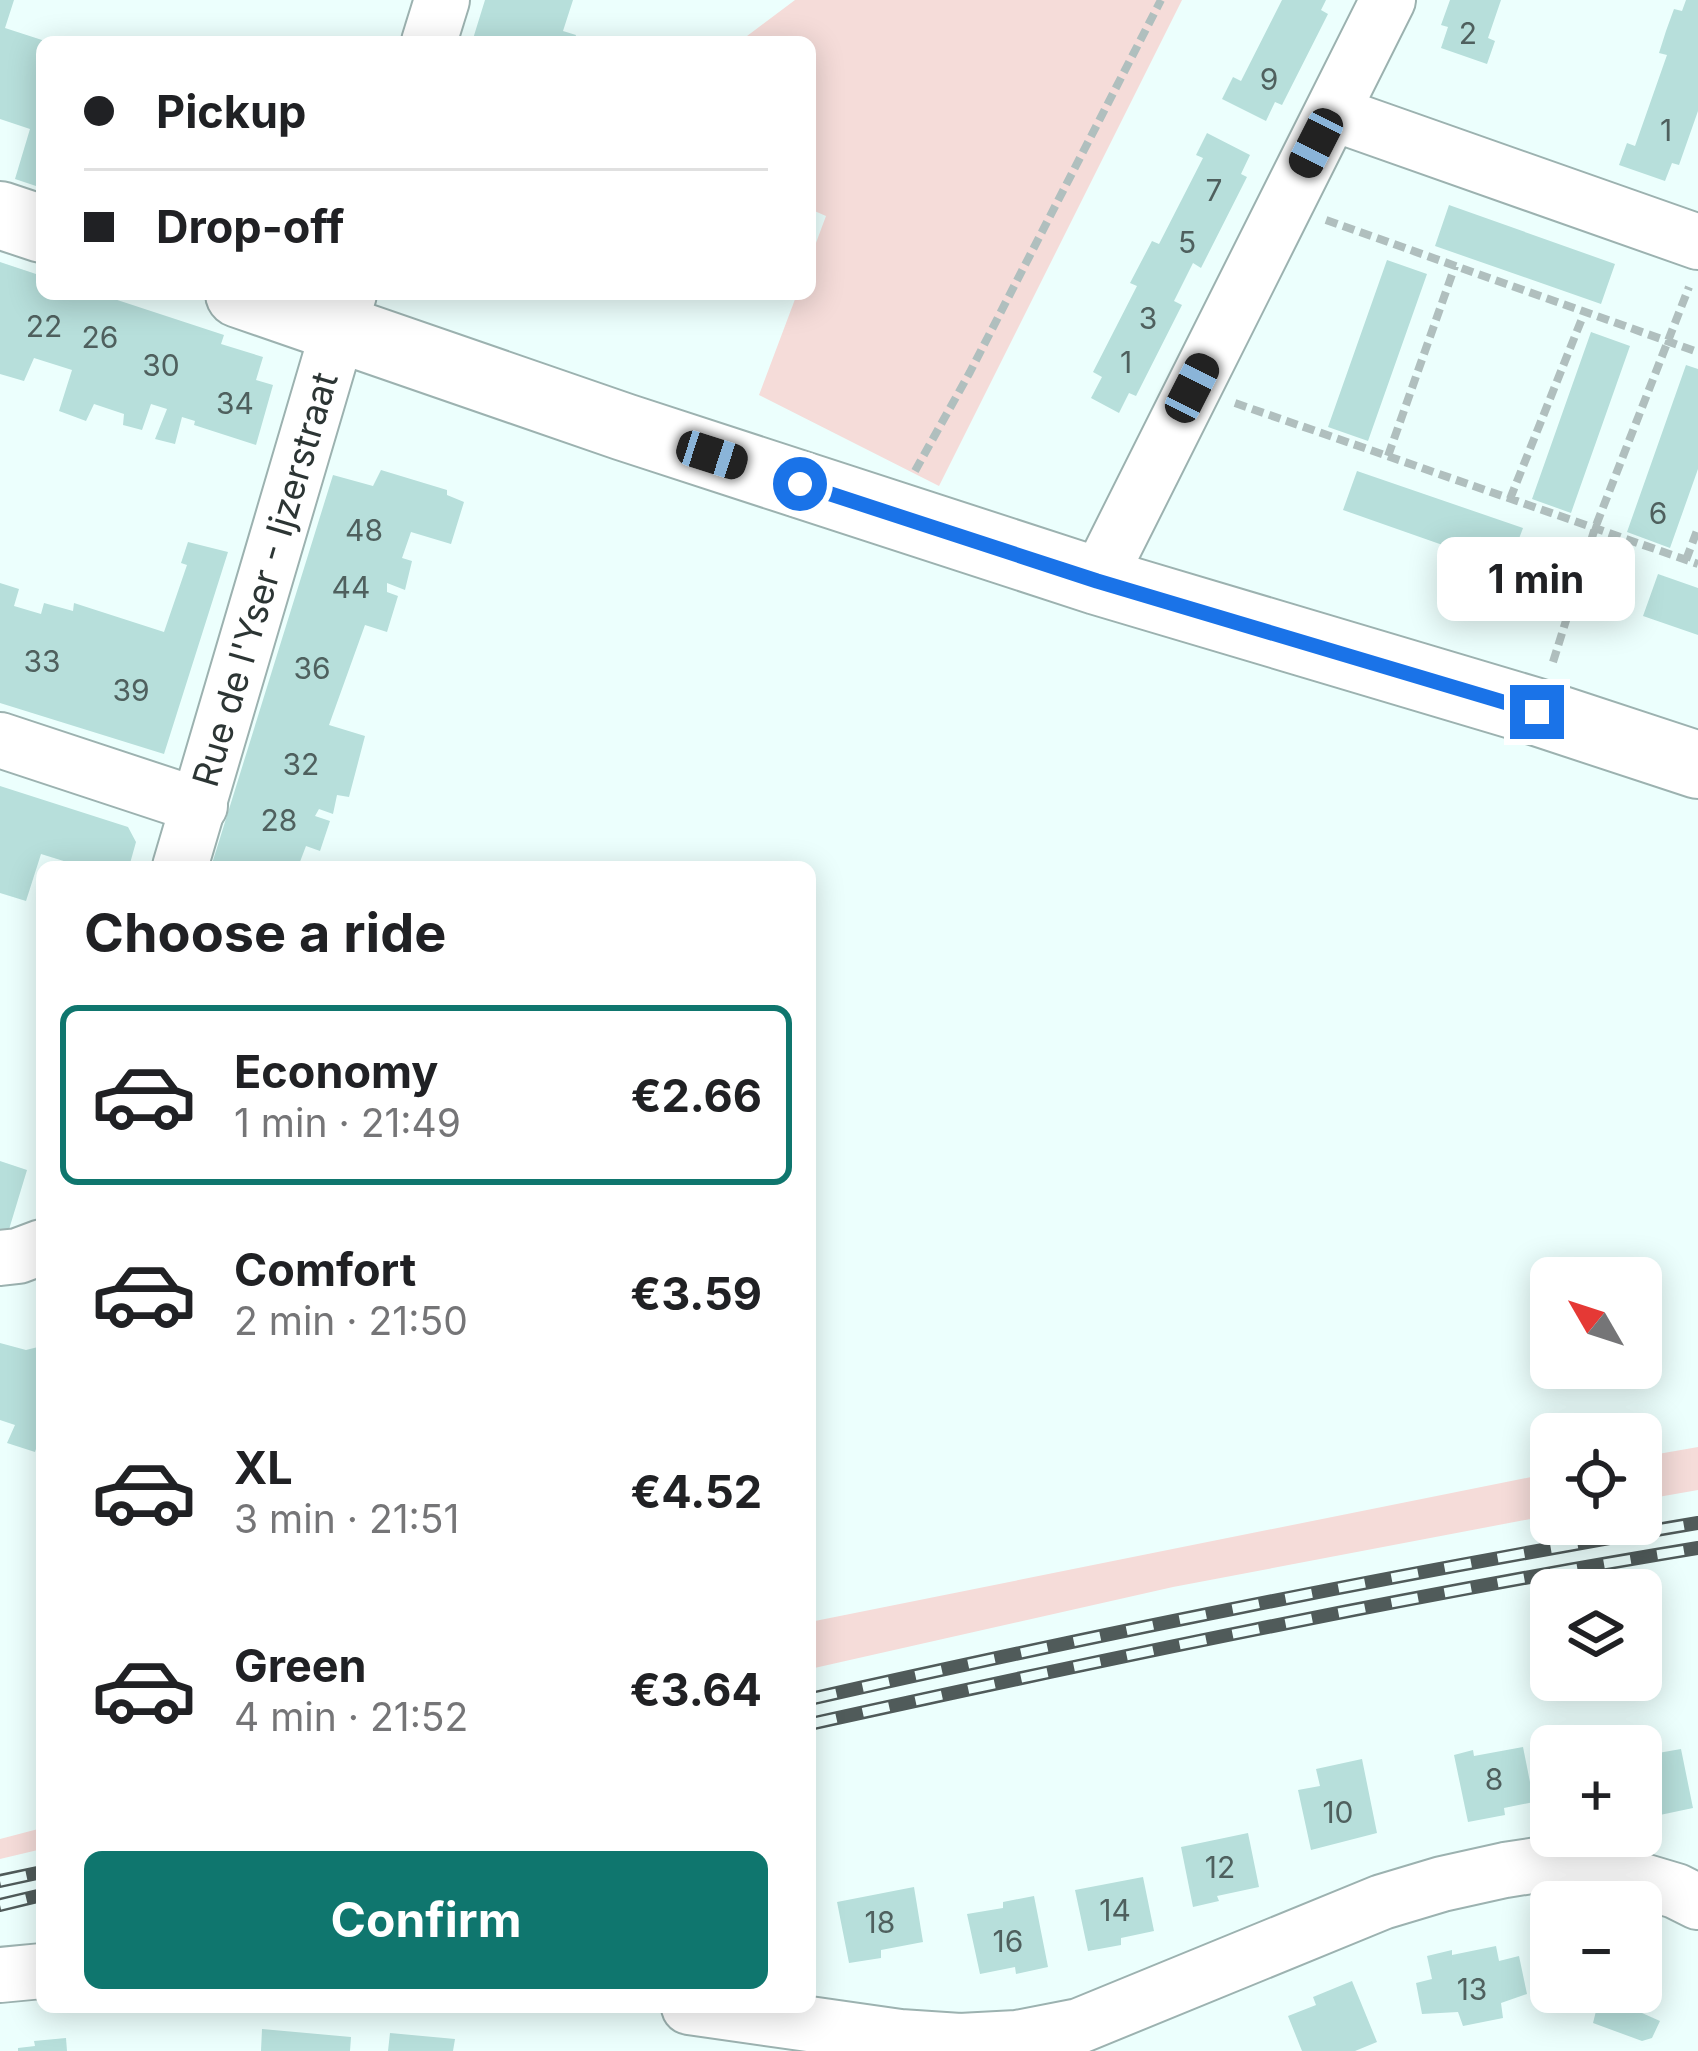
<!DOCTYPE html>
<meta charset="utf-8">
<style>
body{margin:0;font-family:Inter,sans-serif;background:#f2f2f2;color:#202124;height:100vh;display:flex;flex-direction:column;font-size:45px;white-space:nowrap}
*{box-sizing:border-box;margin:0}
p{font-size:39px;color:#757577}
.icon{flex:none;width:66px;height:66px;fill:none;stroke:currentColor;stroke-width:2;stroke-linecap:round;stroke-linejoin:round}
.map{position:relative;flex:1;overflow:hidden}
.details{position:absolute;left:36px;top:861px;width:780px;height:1152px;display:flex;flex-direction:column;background:#fff;border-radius:18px;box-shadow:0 6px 30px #0003}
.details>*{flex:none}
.banner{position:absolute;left:36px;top:36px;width:780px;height:264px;border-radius:18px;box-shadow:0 6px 30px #0003;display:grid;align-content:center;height:264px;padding:0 48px;background:#fff}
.needle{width:78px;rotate:309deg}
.controls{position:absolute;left:1530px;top:1257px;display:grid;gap:24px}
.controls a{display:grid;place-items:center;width:132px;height:132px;border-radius:18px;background:#fff;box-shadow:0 6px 30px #0003;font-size:60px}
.end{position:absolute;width:54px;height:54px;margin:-27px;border:15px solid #1a73e8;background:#fff;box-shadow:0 0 0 6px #fff}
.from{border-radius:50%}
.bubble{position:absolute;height:84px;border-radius:18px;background:#fff;box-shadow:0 6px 30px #0003;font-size:39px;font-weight:700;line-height:84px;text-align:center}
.car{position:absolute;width:36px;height:72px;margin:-36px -18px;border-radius:15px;box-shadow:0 0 9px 3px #0007;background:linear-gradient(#222 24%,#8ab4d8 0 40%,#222 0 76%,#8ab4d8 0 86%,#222 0)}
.banner b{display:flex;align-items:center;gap:42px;height:114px;font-size:45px}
.banner b+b{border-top:3px solid #e0e0e0}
.banner i{width:30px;height:30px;background:#202124}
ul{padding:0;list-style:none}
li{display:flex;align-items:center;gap:36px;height:180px;margin:0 24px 18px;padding:0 24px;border:6px solid transparent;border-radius:18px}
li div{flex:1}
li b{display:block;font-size:45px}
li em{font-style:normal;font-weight:700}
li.on{border-color:#0f766e}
li>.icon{width:108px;height:108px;stroke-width:1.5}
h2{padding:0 48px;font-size:54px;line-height:144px}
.cta{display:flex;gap:24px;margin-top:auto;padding:24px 48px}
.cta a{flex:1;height:138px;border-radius:18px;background:#0f766e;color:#fff;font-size:48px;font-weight:700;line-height:138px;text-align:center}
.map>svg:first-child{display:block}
.green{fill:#f5dcd9}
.building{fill:#b7dfdb}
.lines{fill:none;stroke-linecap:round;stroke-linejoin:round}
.minor-casing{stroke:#9cb2b0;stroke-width:58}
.major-casing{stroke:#9cb2b0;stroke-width:70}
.path{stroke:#b0bfbe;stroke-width:8;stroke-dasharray:12 6;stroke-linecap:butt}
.minor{stroke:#fff;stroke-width:54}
.major{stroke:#fff;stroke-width:66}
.rail-casing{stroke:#505b5a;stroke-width:14}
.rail{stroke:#ecfffd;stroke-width:9;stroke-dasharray:27;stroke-linecap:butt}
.route{stroke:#1a73e8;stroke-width:15}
.labels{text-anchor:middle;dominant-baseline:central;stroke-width:9;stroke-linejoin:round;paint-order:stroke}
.number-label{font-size:30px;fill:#4f605e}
.street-label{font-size:36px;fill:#2c3534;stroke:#ecfffd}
</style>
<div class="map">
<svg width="1698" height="2051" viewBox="0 0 1698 2051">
<rect width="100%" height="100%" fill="#ecfffd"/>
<path class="green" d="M795 0H1182L939 486 759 395 797 294H810V259L826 216 810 209V42H739Z
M1698 1447V1490L1641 1500V1457Z
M1551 1473V1515L1173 1587 810 1669V1622Z
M42 1828V1849L0 1859V1839Z"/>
<path class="building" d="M0 0H14L5 28 42 40V188L15 179 30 129 0 119Z
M485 0H573L563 31 576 35 574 42H472Z
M1282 0H1326L1321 10 1328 14 1282 105 1275 102 1266 121 1222 99 1233 77 1241 81Z
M1450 0H1501L1488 38 1495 41 1487 64 1441 48 1448 27 1441 25Z
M1686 0H1698V111L1679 165 1672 163 1665 181 1619 165 1627 143 1635 146 1667 55 1659 53 1666 31 1674 9 1682 11Z
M1207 133 1250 155 1241 174 1247 177 1201 268 1193 263 1174 301 1182 305 1136 396 1129 393 1119 413 1091 398 1102 377 1093 372 1137 286 1130 283 1152 241 1159 244 1203 158 1196 155Z
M1449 205 1615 264 1601 304 1435 246Z
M1387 260 1427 274 1368 441 1328 427Z
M0 262 42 276V294H99L224 335 221 344 263 357 256 380 273 385 256 445 194 425 195 421 182 417 175 444 155 439 167 409 151 404 142 430 123 425 124 414 94 404 86 421 59 411 72 370 34 358 24 381 0 374Z
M1591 332 1630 346 1571 513 1532 499Z
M1686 365 1698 369V469L1670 548 1627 532Z
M381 470 447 490V495L464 502 451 544 411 532 402 558 412 561 405 590 387 583V592L398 596 387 632 365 625 329 725 365 736 349 797 337 795 333 814 319 809 315 816 330 821 320 851 306 846 298 867H211L333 475 373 486Z
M1357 471 1523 528 1508 568 1343 510Z
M188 542 228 552 164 754 0 703V583L19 589 14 606 41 614 44 603 73 611 74 603 164 632 187 565 181 563Z
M1658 574 1698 588V635L1643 616Z
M0 786 128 827 136 842 129 867H83L41 854 26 901 0 893Z
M0 1161 27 1170 7 1236 0 1234Z
M0 1343 26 1350 42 1346V1431L35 1452 7 1443 15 1425 0 1420Z
M1523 1747 1534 1802 1504 1808 1505 1815 1468 1822 1454 1755 1473 1750 1474 1756Z
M1681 1749 1693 1808 1641 1819V1756Z
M1362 1759 1377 1833 1311 1850 1298 1790 1320 1786 1316 1769Z
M1248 1833 1259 1887 1217 1896 1219 1901 1193 1907 1181 1847Z
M1143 1877 1154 1931 1121 1938V1945L1088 1951 1075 1890Z
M914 1887 923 1942 881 1950V1958L849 1963 837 1902Z
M1034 1896 1048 1967 1016 1974 1015 1967 980 1974 967 1914 1003 1908V1902Z
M1496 1946 1499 1961 1519 1956 1527 1994 1501 2003 1503 2018 1463 2026 1458 2012 1422 2014 1416 1983 1432 1979 1427 1956 1452 1950V1955Z
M1641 1962 1660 1969 1642 2013 1660 2021 1652 2038 1642 2041 1593 2023 1596 2011 1574 2001 1577 1992H1641Z
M1352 1981 1377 2042 1355 2051H1302L1288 2016 1316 2005 1313 1997Z
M262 2029 351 2037 350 2051H261Z
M390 2033 455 2039 453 2051H388Z
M66 2038 67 2051H18V2048L35 2046 34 2041Z"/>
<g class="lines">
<defs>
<g id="minor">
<path d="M429 42 442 0"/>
<path d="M1332 113 1698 242"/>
<path d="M1097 581 1388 0"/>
<path d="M0 740 200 806"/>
<path id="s1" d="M180 867 349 294"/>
<path d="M0 1258 18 1256 42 1247"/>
<path d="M0 1975 42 1971"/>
<path d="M689 2007 900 2037 960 2041 1017 2038 1079 2026 1382 1902 1442 1884 1505 1870 1544 1864 1592 1866 1676 1891 1698 1902"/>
</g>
<path id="major" d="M0 215 42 229
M239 294 624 427 1097 581 1537 712 1698 765"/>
</defs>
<use href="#minor" class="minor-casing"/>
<use href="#major" class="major-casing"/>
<path class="path" d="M1326 220 1698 352
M1235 403 1698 564
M1388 456 1455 266
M915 471 970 372 1161 0
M1510 499 1585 311
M1686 560 1698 528
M1553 662 1595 528 1689 287"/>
<use href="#minor" class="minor"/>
<use href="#major" class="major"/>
<defs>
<path id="rail" d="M810 1699C1104 1633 1400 1573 1698 1523
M810 1724C1105 1659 1400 1597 1698 1548
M0 1881 42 1872
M0 1905 42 1895"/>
</defs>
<use href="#rail" class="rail-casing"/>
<use href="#rail" class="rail"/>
</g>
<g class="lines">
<path class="route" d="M800 484 1097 581 1537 712"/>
</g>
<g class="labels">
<g class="number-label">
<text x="1468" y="33">2</text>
<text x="1269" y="79">9</text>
<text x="1666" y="130">1</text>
<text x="1214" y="190">7</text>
<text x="1187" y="242">5</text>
<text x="1148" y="318">3</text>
<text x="44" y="326">22</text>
<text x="100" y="337">26</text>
<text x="1126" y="362">1</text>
<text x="161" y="365">30</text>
<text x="235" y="403">34</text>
<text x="1658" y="513">6</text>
<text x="364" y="530">48</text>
<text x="351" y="587">44</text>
<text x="42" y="661">33</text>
<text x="312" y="668">36</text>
<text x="131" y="690">39</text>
<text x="301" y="764">32</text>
<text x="279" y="820">28</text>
<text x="1494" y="1779">8</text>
<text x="1338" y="1812">10</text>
<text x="1220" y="1867">12</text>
<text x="1115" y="1910">14</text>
<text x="880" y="1922">18</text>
<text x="1008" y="1941">16</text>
<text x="1472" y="1989">13</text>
</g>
<g class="street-label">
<text stroke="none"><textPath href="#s1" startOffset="300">Rue de l'Yser - Ijzerstraat</textPath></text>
</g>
</g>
</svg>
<div class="controls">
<a><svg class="needle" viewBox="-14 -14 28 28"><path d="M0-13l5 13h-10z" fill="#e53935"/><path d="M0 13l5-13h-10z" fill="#757577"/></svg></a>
<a><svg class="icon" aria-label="locate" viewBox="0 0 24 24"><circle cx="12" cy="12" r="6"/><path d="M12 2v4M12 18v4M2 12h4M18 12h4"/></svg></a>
<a><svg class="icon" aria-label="layers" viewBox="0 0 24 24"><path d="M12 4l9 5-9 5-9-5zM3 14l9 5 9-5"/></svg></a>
<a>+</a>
<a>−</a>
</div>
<i class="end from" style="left:800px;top:484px"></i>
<i class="end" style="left:1537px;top:712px"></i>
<div class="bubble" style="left:1437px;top:537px;width:198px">1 min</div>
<i class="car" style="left:1316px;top:143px;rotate:207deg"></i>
<i class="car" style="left:1192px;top:388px;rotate:27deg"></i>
<i class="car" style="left:712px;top:455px;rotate:108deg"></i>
<div class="banner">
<b><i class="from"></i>Pickup</b>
<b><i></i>Drop-off</b>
</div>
<section class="details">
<h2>Choose a ride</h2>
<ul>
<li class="on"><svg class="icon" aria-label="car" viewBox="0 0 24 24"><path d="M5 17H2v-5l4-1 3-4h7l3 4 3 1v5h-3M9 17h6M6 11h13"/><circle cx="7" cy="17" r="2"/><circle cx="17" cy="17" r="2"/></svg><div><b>Economy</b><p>1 min · 21:49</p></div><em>€2.66</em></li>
<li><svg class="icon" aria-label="car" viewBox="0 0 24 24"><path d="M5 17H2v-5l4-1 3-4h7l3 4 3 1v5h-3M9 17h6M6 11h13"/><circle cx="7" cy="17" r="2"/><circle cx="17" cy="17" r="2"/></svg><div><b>Comfort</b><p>2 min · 21:50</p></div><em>€3.59</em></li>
<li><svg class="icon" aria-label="car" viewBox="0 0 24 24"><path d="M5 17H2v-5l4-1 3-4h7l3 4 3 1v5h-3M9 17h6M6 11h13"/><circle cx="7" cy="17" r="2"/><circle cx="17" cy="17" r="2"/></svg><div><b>XL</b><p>3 min · 21:51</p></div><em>€4.52</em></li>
<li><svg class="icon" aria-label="car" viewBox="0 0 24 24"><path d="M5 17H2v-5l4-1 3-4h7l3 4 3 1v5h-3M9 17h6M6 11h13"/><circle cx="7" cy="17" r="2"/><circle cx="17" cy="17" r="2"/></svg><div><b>Green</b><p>4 min · 21:52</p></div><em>€3.64</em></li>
</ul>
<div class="cta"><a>Confirm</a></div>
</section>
</div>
